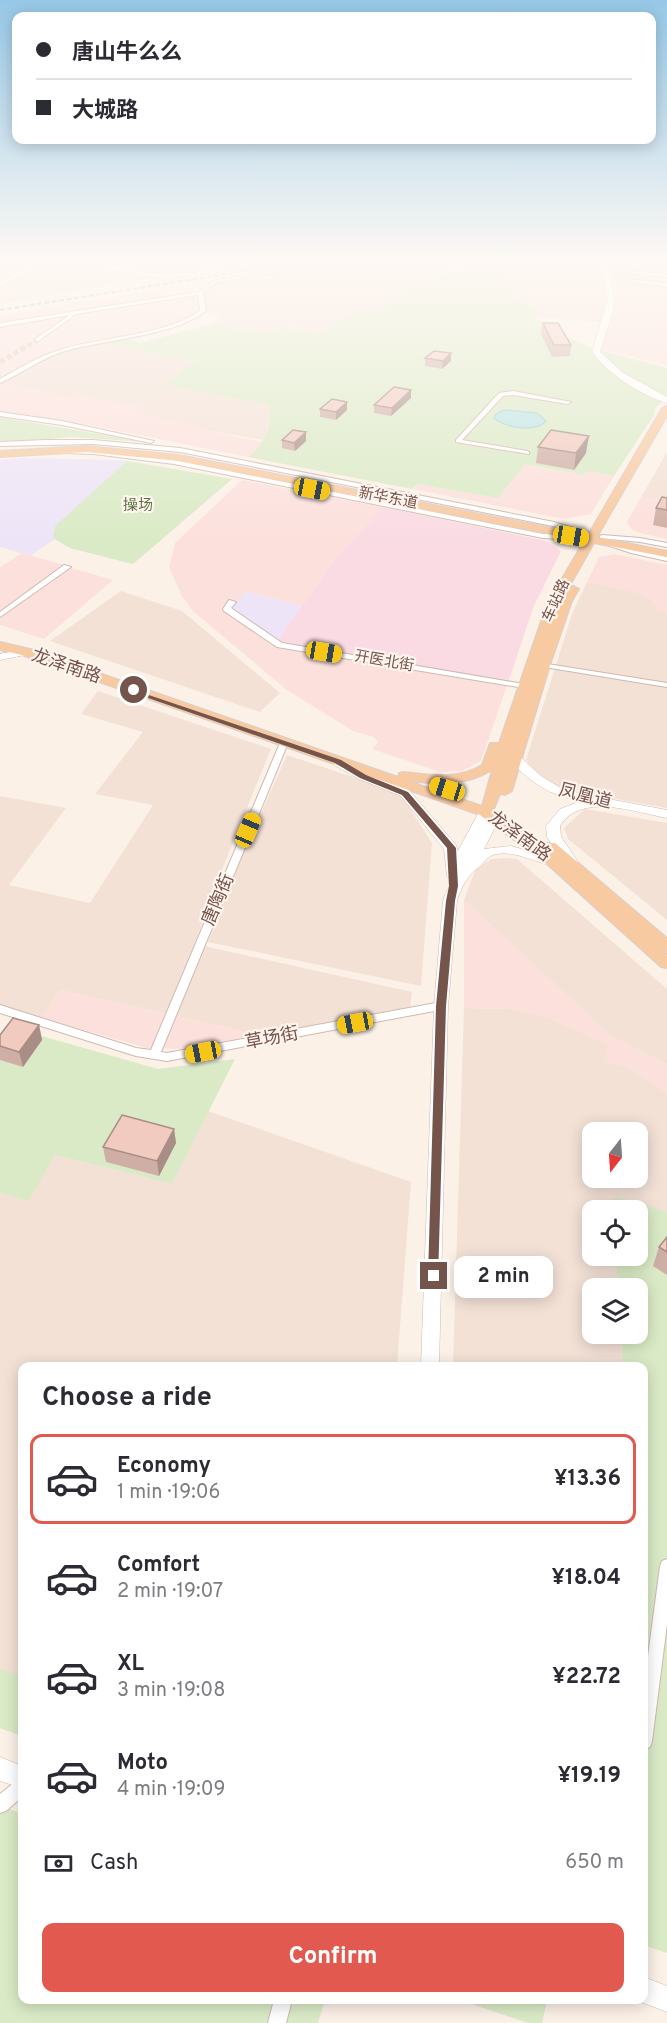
<!DOCTYPE html>
<meta charset="utf-8">
<style>
body{margin:0;font-family:Overpass,"Noto Sans SC",sans-serif;background:#f7f7f7;color:#2b2b33;height:100vh;display:flex;flex-direction:column;font-size:22px;white-space:nowrap}
*{box-sizing:border-box;margin:0}
p{font-size:20px;color:#7c7c81}
.icon{flex:none;width:33px;height:33px;fill:none;stroke:currentColor;stroke-width:2;stroke-linecap:round;stroke-linejoin:round}
.map{position:relative;flex:1;overflow:hidden}
.sheet{position:absolute;left:18px;top:1362px;width:630px;height:642px;display:flex;flex-direction:column;background:#fff;border-radius:12px;box-shadow:0 3px 15px #0003}
.sheet>*{flex:none}
.guide{position:absolute;left:12px;top:12px;width:644px;height:132px;border-radius:12px;box-shadow:0 3px 15px #0003;display:grid;align-content:center;height:132px;padding:0 24px;background:#fff}
.needle{width:39px;rotate:197deg}
.fabs{position:absolute;left:582px;top:1122px;display:grid;gap:12px}
.fabs a{display:grid;place-items:center;width:66px;height:66px;border-radius:12px;background:#fff;box-shadow:0 3px 15px #0003;font-size:30px}
.end{position:absolute;width:27px;height:27px;margin:-14px;border:8px solid #75544c;background:#fff;box-shadow:0 0 0 3px #fff}
.from{border-radius:50%}
.bubble{position:absolute;height:42px;border-radius:12px;background:#fff;box-shadow:0 3px 15px #0003;font-size:20px;font-weight:700;line-height:42px;text-align:center}
.car{position:absolute;width:18px;height:36px;margin:-18px -9px;border-radius:8px;box-shadow:0 0 4px 2px #0007;background:linear-gradient(#f5c518 24%,#345 0 40%,#f5c518 0 76%,#345 0 86%,#f5c518 0)}
.guide b{display:flex;align-items:center;gap:21px;height:57px;font-size:22px}
.guide b+b{border-top:2px solid #e1e1e2}
.guide i{width:15px;height:15px;background:#2b2b33}
ul{padding:0;list-style:none}
li{display:flex;align-items:center;gap:18px;height:90px;margin:0 12px 9px;padding:0 12px;border:3px solid transparent;border-radius:12px}
li div{flex:1}
li b{display:block;font-size:22px}
li em{font-style:normal;font-weight:700}
li.active{border-color:#e25950}
li>.icon{width:54px;height:54px;stroke-width:1.5}
h2{padding:0 24px;font-size:27px;line-height:72px}
.pay{display:flex;align-items:center;gap:15px;height:66px;padding:0 24px;font-size:22px}
.pay p{margin-inline-start:auto}
.button{display:flex;gap:12px;margin-top:auto;padding:12px 24px}
.button a{flex:1;height:69px;border-radius:12px;background:#e25950;color:#fff;font-size:24px;font-weight:700;line-height:69px;text-align:center}
.map>svg:first-child{display:block}
.residential{fill:#f3e1d6;fill-rule:evenodd}
.commercial{fill:#fce0dc}
.education{fill:#eee4f8}
.medical{fill:#fadbe4}
.green{fill:#daeac6}
.water{fill:#bce5e5;stroke:#a2d7d7;stroke-width:1.5}
.lines{fill:none;stroke-linecap:round;stroke-linejoin:round}
.street-tunnel{stroke:#dacac0;stroke-width:5;stroke-dasharray:5 3;stroke-linecap:butt}
.street-casing{stroke:#d0b9b0;stroke-width:2}
.secondary-casing{stroke:#d3b8ae;stroke-width:1}
.primary-casing{stroke:#d8cfcd;stroke-width:2}
.street{fill:#fff;fill-rule:evenodd}
.secondary{fill:#fff;fill-rule:evenodd}
.primary{fill:#f8caa2;fill-rule:evenodd}
.rail{stroke:#b2a5c6;stroke-width:2;stroke-dasharray:4.5 3;stroke-linecap:butt}
.wall{fill:#cfafa5}
.shaded-wall{fill:#a98e86}
.building{fill:#f1cbc0;stroke:#a98e86;stroke-width:1.5}
.route{fill:#75544c}
.labels{text-anchor:middle;dominant-baseline:central;stroke-width:4.5;stroke-linejoin:round;paint-order:stroke}
.far-street-label{font-size:15px;fill:#75544c;stroke:#fff5ee}
.far-park-label{font-size:15px;fill:#597541;stroke:#fff5ee}
.street-label{font-size:18px;fill:#75544c;stroke:#fff5ee}
</style>
<div class="map">
<svg width="667" height="2023" viewBox="0 0 667 2023">
<rect width="100%" height="100%" fill="#fcf1e7"/>
<path class="residential" d="M232 259H296L215 273Z
M360 259H461L422 286 371 314 355 311 321 334 285 327 264 333 212 324 221 316 207 314 204 290 219 282Z
M526 259 592 260 605 285 607 300 600 322 535 317 538 311 515 295 498 290 497 282 506 261 521 262Z
M604 259 667 262V286L660 294 618 289Z
M33 267 124 282 0 304V288Z
M102 343 195 361 165 385 269 405 270 417 264 440 197 429 199 427 138 414 145 408 75 394 70 397 0 383 53 355Z
M667 452V539L637 532 632 529 627 522Z
M587 582 640 593 651 600 658 610 667 612V808L560 789 533 769 526 760 572 614Z
M121 591 182 611 280 693 260 712 50 641Z
M98 691 271 749 212 894 195 944 412 992 410 1007 261 1035 60 990 42 1018 0 1005V796L66 808 9 885 90 903 153 805 95 794 143 732 81 714Z
M287 755 395 791 404 799 432 843 421 986 208 942 250 837Z
M585 809 667 823V920L568 839 564 828Z
M505 858 517 859 667 989V1064L611 1036 464 900 476 868 492 859Z
M464 1008 512 1009 547 1017 609 1045 604 1062 626 1067 667 1092V1212L612 1200 613 1210H592V1256H616L618 1288H592V1334H621L623 1354 621 1366H453ZM592 1132H638V1178H592Z
M208 1111 411 1182 397 1366H22V1736L0 1728V1193L29 1200 55 1155 172 1184Z"/>
<path class="commercial" d="M0 259H216L196 271 126 281 28 265 17 272 0 270Z
M207 281 208 283 194 289 198 314 194 317 171 325 54 350 0 379V315Z
M663 286H667V365L599 349 610 324 618 289 660 294Z
M0 383 70 397 75 394 146 408 139 414 200 426 197 429 264 442 248 457 95 426 0 412Z
M524 464 584 475 587 471 614 476 591 514 564 519 413 489 417 484 498 498Z
M242 480 383 507 336 558 302 606 247 592 231 607 226 605 222 609 278 646 507 685 481 761 462 771 440 772 372 749 378 742 374 737 353 731 287 690 194 612 183 598 169 568 175 543Z
M642 496 667 501V539L637 532 632 529 627 522Z
M22 553 67 566 0 613V567Z
M614 554 667 565V612L658 611 651 600 640 593 587 582 599 557Z
M68 567 113 580 44 639 0 625V615Z
M464 900 611 1036 667 1064V1092L626 1067 604 1062 608 1045 547 1017 512 1009 464 1008Z
M60 990 261 1035 180 1049 147 1048 42 1018Z"/>
<path class="education" d="M23 458 118 460 232 479 133 564 70 548 55 539 30 556 0 547V460Z
M246 592 302 606 278 640 231 607Z"/>
<path class="medical" d="M383 507 547 541 561 551 533 608 509 680 283 644 278 640 336 558Z"/>
<path class="green" d="M461 259H526L522 262 506 261 497 281 498 290 515 295 538 311 535 317 559 334 592 348 667 368V396L655 409 654 415 614 476 587 471 584 475 525 464 498 498 417 484 412 489 248 457C265 443 272 427 269 405L165 385 194 361 102 343 126 339 140 343 212 324 264 333 285 327 321 334 355 311 371 314 422 286Z
M0 417 145 442 71 437 0 443Z
M127 461 232 479 133 564 70 548 53 538 55 526Z
M17 1029 158 1069 235 1059 172 1184 55 1155 29 1201 0 1193V1052Z
M617 1197 667 1212V1953L644 1945V1518L646 1503 644 1502V1366H621L623 1354 621 1334H638V1288H618L616 1256H638V1210H613L612 1200Z
M0 1669 22 1676V1736L0 1728Z
M0 1805 22 1814V2000H325L318 2023H0Z
M460 2000H547L542 2023H528Z"/>
<path class="water" d="M504 410 537 413 546 421C536 433 506 428 494 418L496 414Z"/>
<g class="lines">
<path class="street-tunnel" d="M0 362 37 340"/>
<defs>
<path id="street" d="M199 259H208L222 263 220 264Z
M345 259H356L217 282 203 292 206 310C180 336 98 340 62 352 40 359 21 374 0 383V379C20 368 40 355 63 349 98 338 175 333 200 310L198 295 76 314 37 342 35 339 70 315 0 327V323L198 292 216 280Z
M612 261 667 267V269L614 263Z
M471 265 500 270 502 271 500 272 469 267Z
M613 269 667 275V277L611 271Z
M624 279 667 283V287L626 281Z
M513 391 571 402 568 404 513 395 503 396 462 440 527 451 529 452V454L456 442V440L499 393Z
M0 412 62 421 154 441 151 443 62 425 0 416Z
M46 440H93L180 448 554 522 595 535 592 537 553 526 180 452 93 444 0 446V442Z
M69 450H94L174 460 543 534 579 536 582 538 579 540 543 538 174 464 94 454 67 453V451Z
M602 535 640 538 667 543V547L640 542 600 538V536Z
M609 542 635 550 667 557V561L631 553 607 545 606 544Z
M64 565 71 567 0 617V612Z
M229 600 236 602 231 608 282 643 524 684 528 686 524 688 277 647 224 611 223 609Z
M541 663 667 683V687L544 667 540 665Z
M284 740 288 743 161 1052 167 1053 441 1002 446 1006 445 1009 167 1061 136 1056 0 1013V1005L136 1048 151 1050 280 743Z
M667 1559V1624L652 1741 650 1747 644 1749V1686L660 1566 662 1561Z
M22 1779V1797L6 1811 0 1813V1794L16 1781Z
M274 2000H292L286 2023H268Z"/>
<path id="secondary" d="M38 259H46L0 287V282Z
M63 259C100 259 135 275 173 274 182 273 197 274 205 270 215 266 218 259 229 259L208 274 172 278 149 277Z
M595 259H601C623 301 613 309 600 352L622 372 667 397V403C639 394 610 375 592 352L608 299 605 281Z
M652 259H667V262Z
M26 649 32 652 30 654 0 660V654Z
M514 754 518 755 541 776 566 791 667 810V818C635 812 580 792 560 826L561 837 578 862 576 865H566L547 837 546 826 560 809 581 801C549 795 533 784 510 761L508 758Z
M338 758 409 790 456 845 458 851 479 812 485 808 490 809V814H499L500 817 484 849 511 846 558 859 560 862 553 866C535 862 512 849 493 855 486 857 484 863 479 867 469 873 460 889 457 901L448 1006 439 1366H421L434 1006 443 901C446 890 451 885 457 876H447L444 849 401 796 359 779 334 765 332 762 334 759Z
M0 1757 22 1766V1788L0 1781Z
M644 1977 667 1986V2012L636 2000H644Z"/>
<path id="primary" d="M667 405V416L597 537 667 551V557L594 543 569 587 573 586 579 589 572 601 550 665 512 791 505 795 500 794 493 811 545 849 543 846 545 843H555L667 938V951L662 950 667 954V968L661 967 548 865 480 815 22 655 0 650V642L30 649 398 777 399 773 404 772C432 775 457 780 482 765L490 743H499L547 604 584 541 179 461 86 452 0 457V451L86 446 179 455 588 535 662 408ZM492 770 482 806 408 781C439 784 465 787 492 770Z"/>
</defs>
<use href="#street" class="street-casing"/>
<use href="#secondary" class="secondary-casing"/>
<use href="#primary" class="primary-casing"/>
<use href="#street" class="street"/>
<use href="#secondary" class="secondary"/>
<use href="#primary" class="primary"/>
<path class="rail" d="M0 310 322 259"/>
</g>
<path class="wall" d="M543 323 571 345 570 356 552 357 541 334Z
M425 358 451 361 442 369 425 366Z
M411 398 391 416 374 413V405Z
M347 402V410L336 420 320 417V409Z
M306 432V441L295 451 282 448V440Z
M538 447 586 453 574 470 536 463Z
M667 498V528L653 525 656 508Z
M39 1025 42 1040 23 1067 0 1060V1035Z
M174 1129 176 1143 159 1176 106 1162 103 1147Z
M667 1237V1275L653 1266 659 1247Z"/>
<path class="shaded-wall" d="M451 353V361L442 369 443 361Z
M411 390V398L391 416 392 408Z
M347 402V410L336 420V412Z
M306 432V441L295 451 294 443Z
M589 436 586 453 574 470 576 453Z
M39 1025 42 1040 23 1067 19 1052Z
M174 1129 176 1143 159 1176 157 1161Z"/>
<path class="building" d="M543 323H558L571 345H554Z
M434 351 451 353 443 361 425 358Z
M394 387 411 390 392 408 374 405Z
M332 399 347 402 336 412 320 409Z
M293 430 306 432 294 443 282 440Z
M551 430 589 436 576 453 538 447Z
M662 497 667 498V510L656 508Z
M13 1018 39 1025 19 1052 0 1046V1035Z
M122 1115 174 1129 157 1161 103 1147Z
M667 1237V1252L659 1247Z"/>
<linearGradient id="sky" x2="0" y2="1"><stop stop-color="#96c8e7"/><stop offset="0.48" stop-color="#fef9f4"/><stop offset="1" stop-color="#fef9f4" stop-opacity="0"/></linearGradient>
<rect width="667" height="542" fill="url(#sky)"/>
<path class="route" d="M131 689 341 760 366 775 408 792 456 848 458 886 455 901 446 1006 438 1279H430L428 1276 436 1006 446 901 449 886 447 848 402 795 360 778 335 763 131 692Z"/>
<g class="labels">
<g class="far-street-label">
<text transform="translate(388 499) rotate(11)">新华东道</text>
<text transform="translate(557 601) rotate(-66)">车站路</text>
<text transform="translate(384 662) rotate(10)">开医北街</text>
</g>
<g class="far-park-label">
<text x="138" y="506">操场</text>
</g>
<g class="street-label">
<text transform="translate(66 667) rotate(19)">龙泽南路</text>
<text transform="translate(585 797) rotate(14)">凤凰道</text>
<text transform="translate(519 837) rotate(36)">龙泽南路</text>
<text transform="translate(219 900) rotate(-67)">唐陶街</text>
<text transform="translate(272 1039) rotate(-11)">草场街</text>
</g>
</g>
</svg>
<div class="fabs">
<a><svg class="needle" viewBox="-14 -14 28 28"><path d="M0-13l5 13h-10z" fill="#e53935"/><path d="M0 13l5-13h-10z" fill="#7c7c81"/></svg></a>
<a><svg class="icon" aria-label="locate" viewBox="0 0 24 24"><circle cx="12" cy="12" r="6"/><path d="M12 2v4M12 18v4M2 12h4M18 12h4"/></svg></a>
<a><svg class="icon" aria-label="layers" viewBox="0 0 24 24"><path d="M12 4l9 5-9 5-9-5zM3 14l9 5 9-5"/></svg></a>
</div>
<i class="end from" style="left:134px;top:690px"></i>
<i class="end" style="left:434px;top:1276px"></i>
<div class="bubble" style="left:454px;top:1256px;width:99px">2 min</div>
<i class="car" style="left:312px;top:489px;rotate:101deg"></i>
<i class="car" style="left:571px;top:536px;rotate:99deg"></i>
<i class="car" style="left:324px;top:652px;rotate:100deg"></i>
<i class="car" style="left:447px;top:789px;rotate:287deg"></i>
<i class="car" style="left:248px;top:830px;rotate:23deg"></i>
<i class="car" style="left:355px;top:1023px;rotate:259deg"></i>
<i class="car" style="left:203px;top:1052px;rotate:259deg"></i>
<div class="guide">
<b><i class="from"></i>唐山牛么么</b>
<b><i></i>大城路</b>
</div>
<section class="sheet">
<h2>Choose a ride</h2>
<ul>
<li class="active"><svg class="icon" aria-label="car" viewBox="0 0 24 24"><path d="M5 17H2v-5l4-1 3-4h7l3 4 3 1v5h-3M9 17h6M6 11h13"/><circle cx="7" cy="17" r="2"/><circle cx="17" cy="17" r="2"/></svg><div><b>Economy</b><p>1 min · 19:06</p></div><em>¥13.36</em></li>
<li><svg class="icon" aria-label="car" viewBox="0 0 24 24"><path d="M5 17H2v-5l4-1 3-4h7l3 4 3 1v5h-3M9 17h6M6 11h13"/><circle cx="7" cy="17" r="2"/><circle cx="17" cy="17" r="2"/></svg><div><b>Comfort</b><p>2 min · 19:07</p></div><em>¥18.04</em></li>
<li><svg class="icon" aria-label="car" viewBox="0 0 24 24"><path d="M5 17H2v-5l4-1 3-4h7l3 4 3 1v5h-3M9 17h6M6 11h13"/><circle cx="7" cy="17" r="2"/><circle cx="17" cy="17" r="2"/></svg><div><b>XL</b><p>3 min · 19:08</p></div><em>¥22.72</em></li>
<li><svg class="icon" aria-label="car" viewBox="0 0 24 24"><path d="M5 17H2v-5l4-1 3-4h7l3 4 3 1v5h-3M9 17h6M6 11h13"/><circle cx="7" cy="17" r="2"/><circle cx="17" cy="17" r="2"/></svg><div><b>Moto</b><p>4 min · 19:09</p></div><em>¥19.19</em></li>
</ul>
<div class="pay"><svg class="icon" aria-label="cash" viewBox="0 0 24 24"><path d="M3 7h18v10H3z"/><circle cx="12" cy="12" r="2"/></svg>Cash<p>650 m</p></div>
<div class="button"><a>Confirm</a></div>
</section>
</div>
